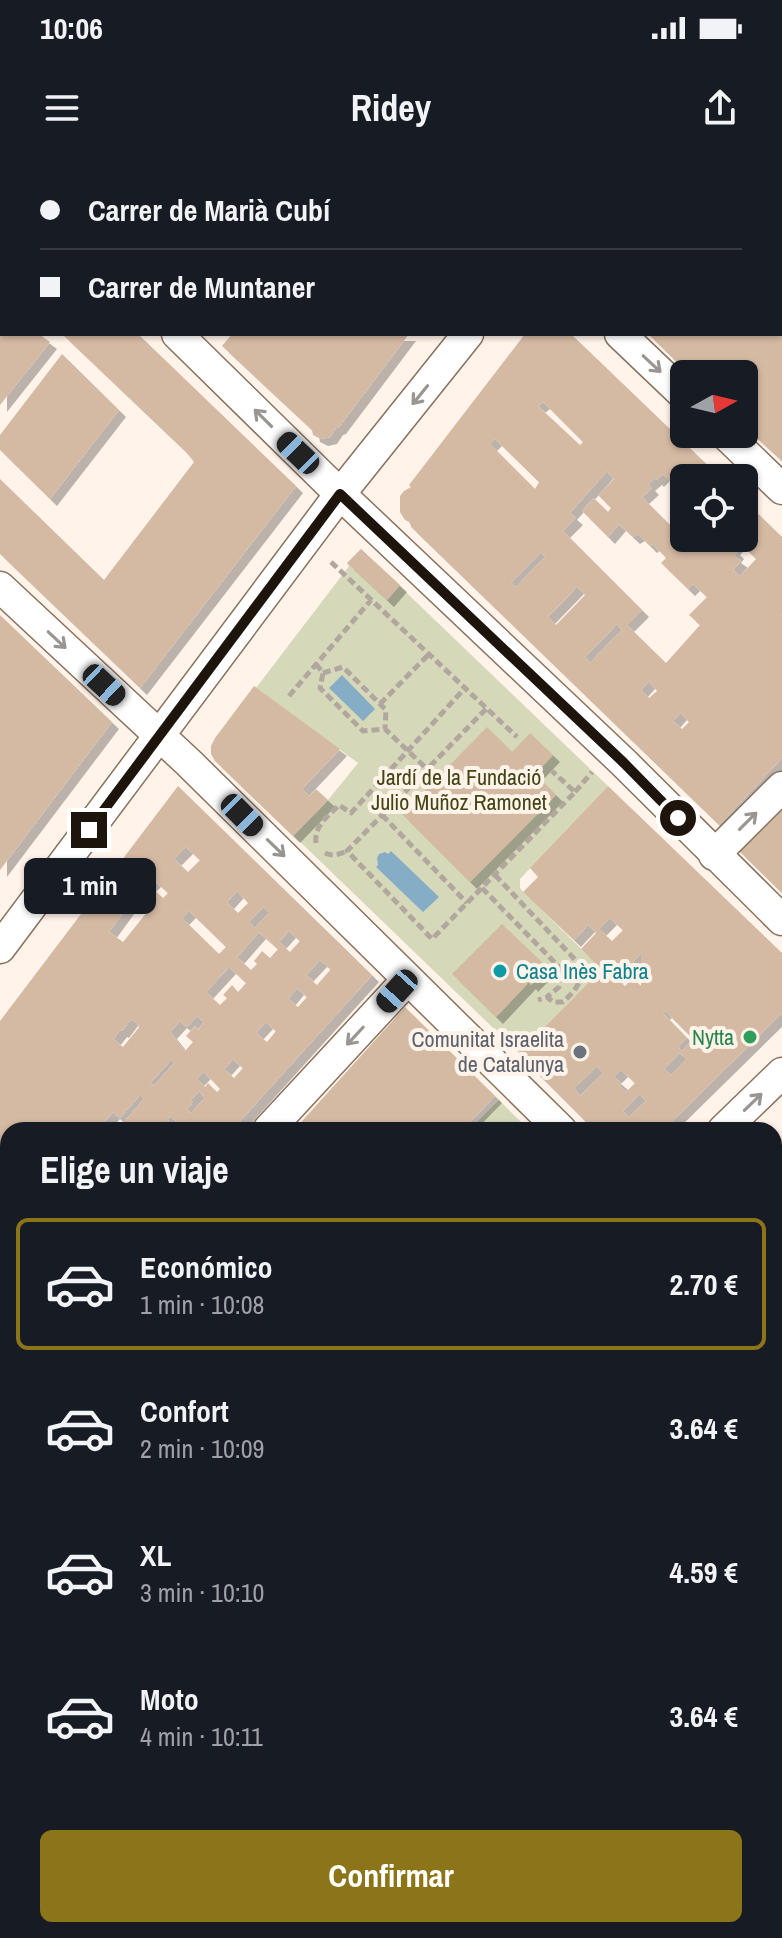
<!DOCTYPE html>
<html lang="es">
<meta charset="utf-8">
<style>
body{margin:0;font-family:"Archivo Narrow",sans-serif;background:#242831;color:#f1f3f6;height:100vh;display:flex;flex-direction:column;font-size:30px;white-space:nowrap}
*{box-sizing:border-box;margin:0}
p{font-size:26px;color:#9ea1a6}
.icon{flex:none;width:44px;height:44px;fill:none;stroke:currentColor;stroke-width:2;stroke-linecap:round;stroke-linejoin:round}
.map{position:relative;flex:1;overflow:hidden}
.panel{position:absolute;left:0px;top:962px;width:782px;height:816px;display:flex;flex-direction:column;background:#171b24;border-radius:24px 24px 0 0;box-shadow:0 2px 6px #0004}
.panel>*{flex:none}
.hud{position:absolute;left:0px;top:0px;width:782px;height:176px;box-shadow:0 2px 6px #0004;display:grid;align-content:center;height:176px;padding:0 40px;background:#171b24}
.needle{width:52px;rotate:82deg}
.controls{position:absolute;left:670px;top:200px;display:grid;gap:16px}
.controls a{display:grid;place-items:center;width:88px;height:88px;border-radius:12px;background:#171b24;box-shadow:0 2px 6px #0004;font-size:40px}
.end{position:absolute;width:36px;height:36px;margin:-18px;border:10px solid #1d140c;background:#fff;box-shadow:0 0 0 4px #fff}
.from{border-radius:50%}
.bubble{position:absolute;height:56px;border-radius:12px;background:#171b24;box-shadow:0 2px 6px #0004;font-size:26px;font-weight:700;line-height:56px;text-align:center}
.car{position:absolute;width:24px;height:48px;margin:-24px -12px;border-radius:10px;box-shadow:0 0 6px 2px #0007;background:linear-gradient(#222 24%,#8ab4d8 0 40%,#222 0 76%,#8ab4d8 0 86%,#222 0)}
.hud b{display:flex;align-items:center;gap:28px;height:76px;font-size:30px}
.hud b+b{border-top:2px solid #363941}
.hud i{width:20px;height:20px;background:#f1f3f6}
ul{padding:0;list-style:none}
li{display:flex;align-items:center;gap:24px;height:132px;margin:0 16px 12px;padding:0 24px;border:4px solid transparent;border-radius:12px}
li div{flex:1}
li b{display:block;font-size:30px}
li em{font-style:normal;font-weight:700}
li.selected{border-color:#8c7418}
li>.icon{width:72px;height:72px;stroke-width:1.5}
h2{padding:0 40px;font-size:36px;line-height:96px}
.primary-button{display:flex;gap:16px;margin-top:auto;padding:16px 40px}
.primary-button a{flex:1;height:92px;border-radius:12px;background:#8c7418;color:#fff;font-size:32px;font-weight:700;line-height:92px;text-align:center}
.status{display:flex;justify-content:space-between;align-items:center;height:56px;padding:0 40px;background:#171b24;direction:ltr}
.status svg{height:22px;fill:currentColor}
header{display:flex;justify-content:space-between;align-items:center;height:104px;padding:0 40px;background:#171b24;font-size:36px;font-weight:700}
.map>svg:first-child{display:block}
.green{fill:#d6d9b9}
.water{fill:#86adc6}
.building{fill:#d5baa3;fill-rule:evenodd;filter:url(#shadow)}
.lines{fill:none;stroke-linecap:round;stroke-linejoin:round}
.minor-casing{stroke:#8a715c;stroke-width:33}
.path{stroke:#b2a79e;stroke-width:5;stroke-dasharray:8 4;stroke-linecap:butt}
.minor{stroke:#fff;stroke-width:30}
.oneway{stroke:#999592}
.route{stroke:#1d140c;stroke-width:10}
.culture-dot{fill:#0f9aa8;stroke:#fff3ea;stroke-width:3}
.leisure-dot{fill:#2e9e5b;stroke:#fff3ea;stroke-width:3}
.worship-dot{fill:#6b7280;stroke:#fff3ea;stroke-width:3}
.labels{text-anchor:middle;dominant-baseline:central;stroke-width:8;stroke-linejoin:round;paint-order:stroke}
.park-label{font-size:22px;fill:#414413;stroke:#fff3ea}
.culture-label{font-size:22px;fill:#0d838f;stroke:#fff3ea;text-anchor:start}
.leisure-label{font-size:22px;fill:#27864d;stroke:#fff3ea;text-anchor:end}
.worship-label{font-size:22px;fill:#5b616d;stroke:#fff3ea;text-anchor:end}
</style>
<div class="status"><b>10:06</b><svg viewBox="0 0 49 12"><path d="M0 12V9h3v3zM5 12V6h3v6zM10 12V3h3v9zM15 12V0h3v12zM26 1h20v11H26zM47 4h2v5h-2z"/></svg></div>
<header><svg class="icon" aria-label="menu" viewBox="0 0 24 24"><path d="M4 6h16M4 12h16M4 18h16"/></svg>Ridey<svg class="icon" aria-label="share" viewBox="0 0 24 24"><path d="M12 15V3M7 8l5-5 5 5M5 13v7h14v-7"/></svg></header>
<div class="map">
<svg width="782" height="1778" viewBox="0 0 782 1778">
<defs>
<filter id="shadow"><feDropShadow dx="7" dy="7" stdDeviation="0" flood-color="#0004"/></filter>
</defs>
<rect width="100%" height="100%" fill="#fff3ea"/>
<path class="green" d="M361 389 608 626 520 719V728L523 732 602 809 519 893 293 675 328 640 358 603 256 528 349 406 347 403Z
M499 940 524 965 519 970H469Z
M774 1215 782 1223V1351L774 1352Z"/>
<path class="water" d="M342 515 375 549 363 561 329 528Z
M391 691 439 737 423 752 376 707 378 705 377 698 379 694 385 692 388 694Z"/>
<path class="building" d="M0 174H39L50 182 0 245Z
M62 174H138L296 326 140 528 0 394V319L104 420 194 302 186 292Z
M232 174H409L339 267 336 268 330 277 321 279 313 275 312 270 222 186Z
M525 174H571L721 318H688L682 313 672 323 663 314 657 320 655 318 648 324 652 328 642 337 671 366 684 352V378H744V340L782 377V453L781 455 782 456V598L719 665 411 367V363L405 360 400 352V336L404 331 411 327 409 325ZM543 242 583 282 580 285 538 246ZM495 279 539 322 535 329 490 284ZM607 311 614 319 598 335 611 348 608 352 594 338 582 351 608 377 619 364 633 377 638 374 650 386 653 384 666 398 661 403 688 429 693 424 707 437 689 455 700 465 666 503 627 465 642 450 563 371 576 358 570 353ZM739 382 756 399 740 416 733 410 741 401 734 396 737 392 733 388ZM541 392 545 397 516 427 511 423ZM577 427 585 435 556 465 548 457ZM617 464 622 470 590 503 585 497ZM649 521 657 531 649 538 641 530ZM680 553 689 562 682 569 673 561Z
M648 174H782V301L744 266V214H689Z
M62 194 119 250 50 339 0 290V275Z
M361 389 400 425 387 440 347 403Z
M0 455 112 562 0 710Z
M254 526 340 589 302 629 309 636 316 629 328 640 293 676 215 601 211 594V586L215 578Z
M487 567 512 592 530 573 553 595 535 614 556 635 470 722 402 654Z
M178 626 372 815 232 970H185L170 956 167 960 169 961 164 965 170 970H117L144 939 140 935 120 958 113 952 97 970H8V1084L0 1093V861ZM186 687 200 700 188 712 174 699ZM154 720 168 733 163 738 149 725ZM237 731 248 743 238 753 227 742ZM133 739 148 751 123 782 109 772ZM263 747 269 753 255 768 249 762ZM189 751 226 787 219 794 182 758ZM289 771 300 781 290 792 279 782ZM259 772 278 789 270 798 262 791 254 801 257 804 251 810 237 797ZM320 800 331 809 317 825 306 815ZM229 807 246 823 238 832 232 825 223 835 227 838 220 845 206 832ZM297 828 307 837 298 847 288 839ZM197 856 204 862 198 870 195 866 186 876 193 882 185 891 170 872 180 861 187 867ZM131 859 140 866 123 887 113 879 120 870 122 871ZM266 862 276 871 267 882 256 873ZM233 899 243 908 234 918 224 909ZM171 900 174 903 154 926 150 923ZM204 912 220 929 217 932 208 923 205 927 197 919ZM199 931 205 938 191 953 187 949 193 942 191 940Z
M608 626 782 793V853L663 970H594L518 894 602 809 581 789 596 773 588 765 574 780 523 732 538 717 530 708ZM610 758 623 770 612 781 599 769ZM641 793V826L633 818 625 826 616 818 617 809 625 811ZM665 851 693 879 682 891 678 887 687 878 663 853ZM680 893 687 899 671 915 664 909ZM597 906 603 913 580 936 574 928ZM621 910 635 923 626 932 619 926 621 923 614 917ZM639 934 646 941 629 957 623 951Z
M782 644V733L738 690Z
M502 764 548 808 531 825 529 822 496 857 452 814Z
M405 847 495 936 462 970H294Z
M782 978V1140L774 1131V986Z
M0 1093 8 1100V1143L0 1136Z
M0 1259 8 1267V1323L3 1319 0 1322Z
M8 1327V1443L0 1451V1341L3 1344 6 1340 1 1336Z
M782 1418V1483L774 1491V1426Z
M8 1481V1595L6 1598 8 1600V1672L0 1666V1482L5 1485Z
M774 1507 782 1515V1578L774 1570Z
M782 1618V1668L774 1676V1626Z
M774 1710 782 1718V1778H760L768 1770H774V1763L777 1760 774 1757Z
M79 1770H301L295 1778H73Z
M307 1770H440L433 1778H318Z
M446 1770H490L486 1775 490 1778H450L452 1776Z
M506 1770H563L572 1778H498Z
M699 1770H742L750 1778H708Z"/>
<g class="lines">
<defs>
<path id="minor" d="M432 0 435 2
M0 1 2 3
M25 2 26 0
M604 2 605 0
M0 34 2 31
M177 174 340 334 624 603 782 760
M620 174 684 235
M725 274 782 329
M0 427 189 603 561 970
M714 695 782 627
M0 788 340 334 468 174
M268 970 408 819
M723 970 782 913
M774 1184 782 1191
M0 1196 8 1203
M633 1770 642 1778
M15 1778 21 1770"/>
</defs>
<use href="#minor" class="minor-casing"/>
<path class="path" d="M331 402 517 577
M316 504 323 513 320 528 363 571 385 569 427 609
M323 513 343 507 386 550 385 569
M289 536 371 440
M380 544 429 494
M486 549 347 691 432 779 575 632 552 611
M575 632 592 612
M382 655 467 743
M316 683C314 666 327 657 339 645L351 653 465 528
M325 693C333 697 340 694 347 691
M495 715 583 808C581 824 574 832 563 842H553L547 837 538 840
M482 728 564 812 559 827 547 837"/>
<use href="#minor" class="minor"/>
</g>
<defs><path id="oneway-shaft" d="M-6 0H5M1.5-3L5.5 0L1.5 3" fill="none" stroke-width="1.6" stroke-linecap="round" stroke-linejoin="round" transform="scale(2)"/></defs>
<g class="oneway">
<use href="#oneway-shaft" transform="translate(652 204) rotate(43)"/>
<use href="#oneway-shaft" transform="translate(420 235) rotate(129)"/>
<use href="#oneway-shaft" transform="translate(263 258) rotate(-135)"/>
<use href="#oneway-shaft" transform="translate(57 480) rotate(43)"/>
<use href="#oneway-shaft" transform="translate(748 661) rotate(-45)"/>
<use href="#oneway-shaft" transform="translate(276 688) rotate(44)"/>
<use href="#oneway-shaft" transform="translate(355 876) rotate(133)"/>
<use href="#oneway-shaft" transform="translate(753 942) rotate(-44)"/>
</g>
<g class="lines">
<path class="route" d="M89 670 340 334 624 603 678 658"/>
</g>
<circle class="culture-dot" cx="500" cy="811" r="8"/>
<circle class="leisure-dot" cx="750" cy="877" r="8"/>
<circle class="worship-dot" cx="580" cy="892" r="8"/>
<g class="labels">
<g class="park-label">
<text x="459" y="617">Jardí de la Fundació<tspan x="459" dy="25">Julio Muñoz Ramonet</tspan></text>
</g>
<g class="culture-label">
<text x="516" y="811">Casa Inès Fabra</text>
</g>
<g class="leisure-label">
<text x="734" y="877">Nytta</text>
</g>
<g class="worship-label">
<text x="564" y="879">Comunitat Israelita<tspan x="564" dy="25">de Catalunya</tspan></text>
</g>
</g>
</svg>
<div class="controls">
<a><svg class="needle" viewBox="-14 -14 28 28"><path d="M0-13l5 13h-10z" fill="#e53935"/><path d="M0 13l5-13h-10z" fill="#9ea1a6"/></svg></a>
<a><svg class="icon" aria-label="locate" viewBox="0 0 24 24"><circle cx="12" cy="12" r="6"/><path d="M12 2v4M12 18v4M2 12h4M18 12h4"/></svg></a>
</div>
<i class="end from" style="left:678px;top:658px"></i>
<i class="end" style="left:89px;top:670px"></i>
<div class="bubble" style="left:24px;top:698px;width:132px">1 min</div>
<i class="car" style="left:298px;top:293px;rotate:314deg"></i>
<i class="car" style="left:104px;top:525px;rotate:133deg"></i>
<i class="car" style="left:242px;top:655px;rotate:135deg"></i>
<i class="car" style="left:397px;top:831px;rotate:222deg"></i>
<div class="hud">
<b><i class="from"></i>Carrer de Marià Cubí</b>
<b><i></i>Carrer de Muntaner</b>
</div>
<section class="panel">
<h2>Elige un viaje</h2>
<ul>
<li class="selected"><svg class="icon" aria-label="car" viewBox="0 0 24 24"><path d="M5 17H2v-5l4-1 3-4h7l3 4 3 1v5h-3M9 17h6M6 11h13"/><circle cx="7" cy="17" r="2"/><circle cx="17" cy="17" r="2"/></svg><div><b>Económico</b><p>1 min · 10:08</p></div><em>2.70 €</em></li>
<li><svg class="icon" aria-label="car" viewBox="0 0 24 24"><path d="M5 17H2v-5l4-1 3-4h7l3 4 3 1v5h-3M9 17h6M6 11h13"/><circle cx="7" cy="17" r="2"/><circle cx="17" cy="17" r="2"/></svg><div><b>Confort</b><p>2 min · 10:09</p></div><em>3.64 €</em></li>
<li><svg class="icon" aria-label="car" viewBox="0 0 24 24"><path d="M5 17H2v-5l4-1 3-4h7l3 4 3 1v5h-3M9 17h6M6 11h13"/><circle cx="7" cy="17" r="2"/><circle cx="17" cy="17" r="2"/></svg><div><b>XL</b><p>3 min · 10:10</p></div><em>4.59 €</em></li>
<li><svg class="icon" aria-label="car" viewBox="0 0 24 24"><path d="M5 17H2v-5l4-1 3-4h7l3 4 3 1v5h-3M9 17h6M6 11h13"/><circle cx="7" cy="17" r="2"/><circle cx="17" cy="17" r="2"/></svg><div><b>Moto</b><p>4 min · 10:11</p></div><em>3.64 €</em></li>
</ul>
<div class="primary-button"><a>Confirmar</a></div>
</section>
</div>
